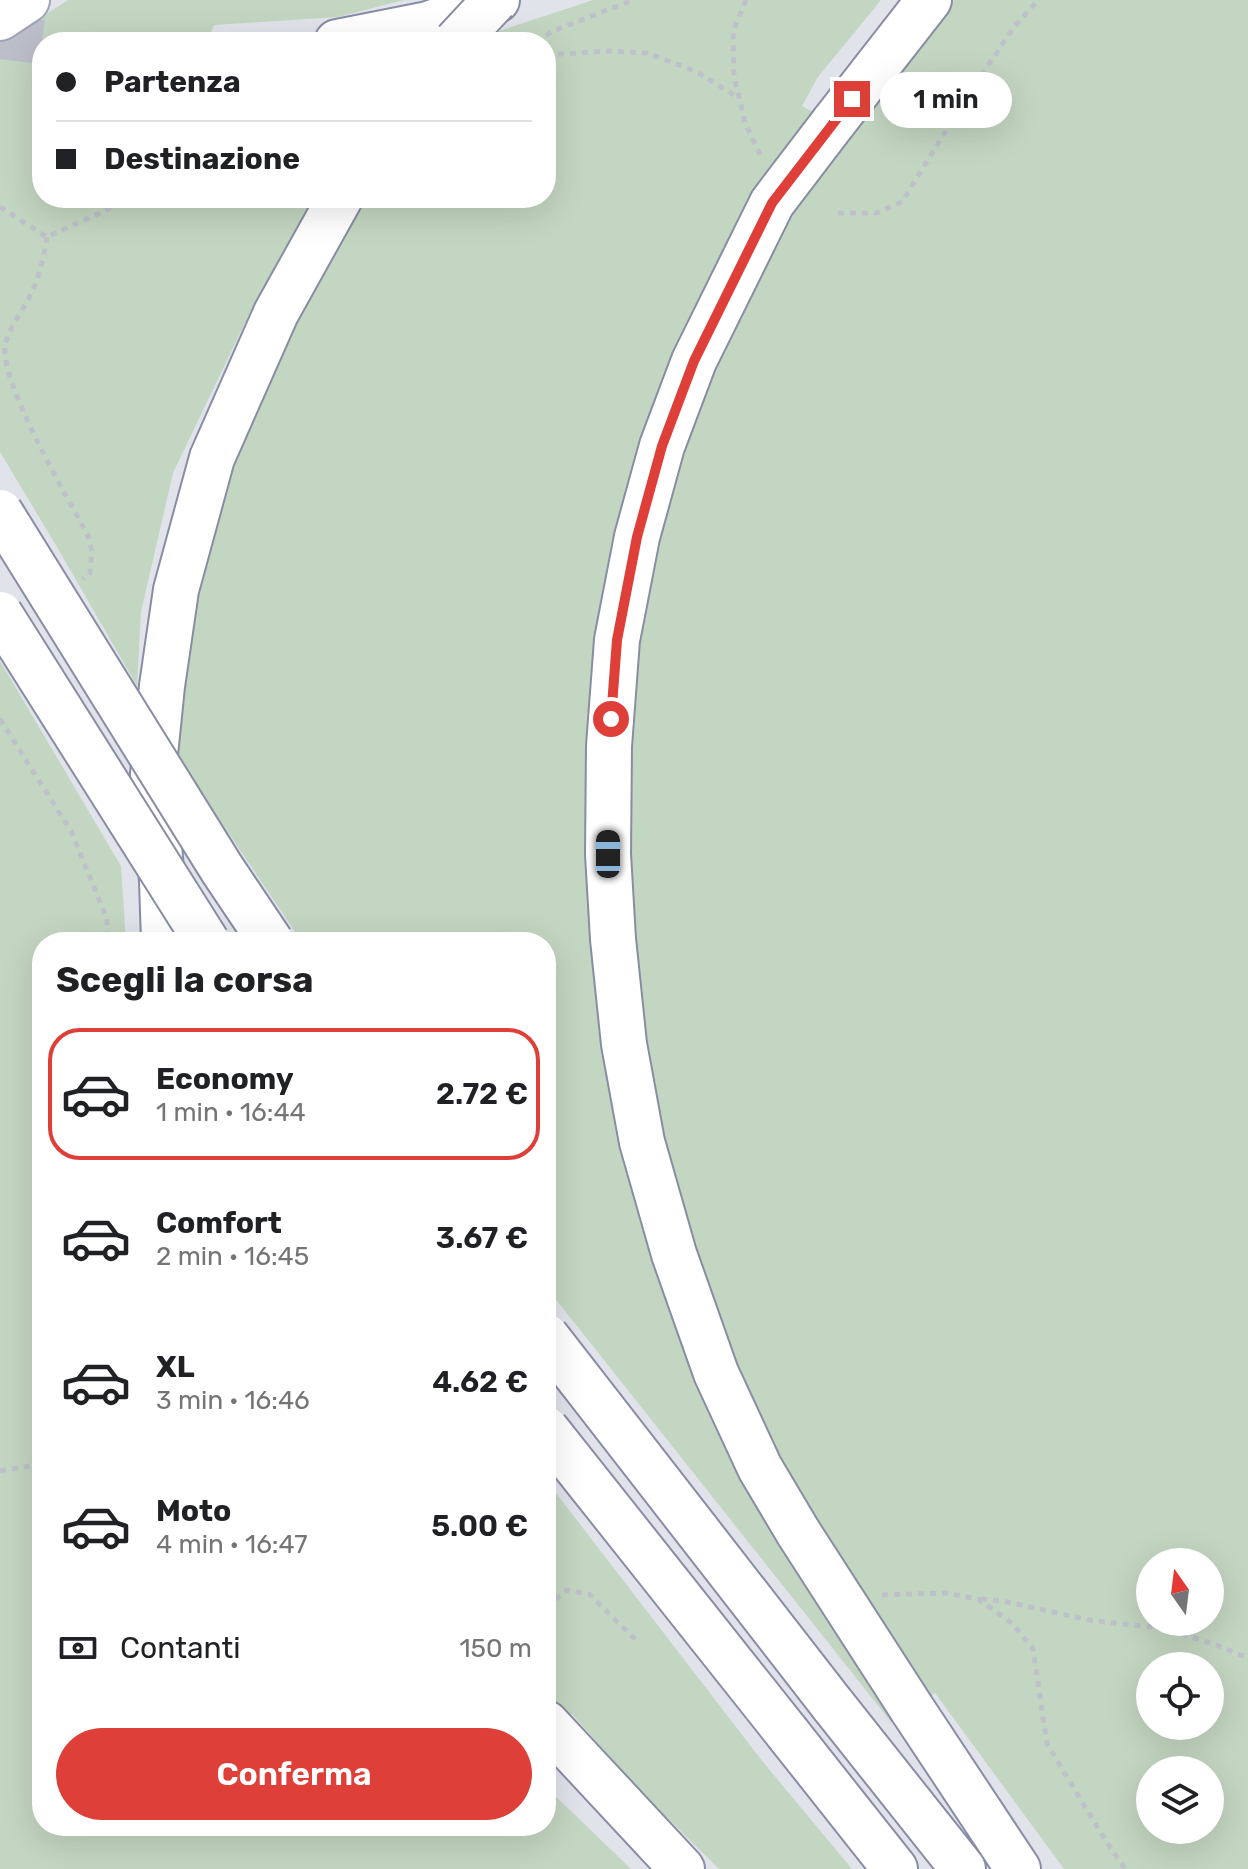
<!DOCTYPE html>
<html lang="it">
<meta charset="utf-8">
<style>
body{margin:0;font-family:Rubik,sans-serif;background:#f6f6f6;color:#202124;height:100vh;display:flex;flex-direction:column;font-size:30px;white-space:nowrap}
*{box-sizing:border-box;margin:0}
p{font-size:26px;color:#757577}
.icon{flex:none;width:44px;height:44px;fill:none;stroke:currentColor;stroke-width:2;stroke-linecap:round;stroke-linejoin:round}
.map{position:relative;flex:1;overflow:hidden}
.sheet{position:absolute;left:32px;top:932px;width:524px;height:904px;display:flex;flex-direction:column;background:#fff;border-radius:32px;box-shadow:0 8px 32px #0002}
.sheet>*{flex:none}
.guide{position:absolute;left:32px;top:32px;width:524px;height:176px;border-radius:32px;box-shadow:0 8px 32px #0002;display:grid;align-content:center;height:176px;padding:0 24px;background:#fff}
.needle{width:52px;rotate:346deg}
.buttons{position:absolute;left:1136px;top:1548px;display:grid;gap:16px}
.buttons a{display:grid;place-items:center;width:88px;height:88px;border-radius:50%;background:#fff;box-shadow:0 8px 32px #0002;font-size:40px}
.end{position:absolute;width:36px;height:36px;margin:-18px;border:10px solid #de4039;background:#fff;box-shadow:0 0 0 4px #fff}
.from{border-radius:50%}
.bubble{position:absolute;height:56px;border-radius:28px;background:#fff;box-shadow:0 8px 32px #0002;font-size:26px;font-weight:600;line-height:56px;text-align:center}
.car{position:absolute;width:24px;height:48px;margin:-24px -12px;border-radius:10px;box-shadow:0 0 6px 2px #0007;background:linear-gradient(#222 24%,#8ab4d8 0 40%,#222 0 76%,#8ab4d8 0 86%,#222 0)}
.guide b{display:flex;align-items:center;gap:28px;height:76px;font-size:30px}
.guide b+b{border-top:2px solid #e0e0e0}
.guide i{width:20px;height:20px;background:#202124}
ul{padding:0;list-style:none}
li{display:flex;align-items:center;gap:24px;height:132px;margin:0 16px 12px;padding:0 8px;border:4px solid transparent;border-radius:32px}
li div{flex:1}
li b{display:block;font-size:30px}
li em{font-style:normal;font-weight:600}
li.on{border-color:#de4039}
li>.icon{width:72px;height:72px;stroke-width:1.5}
h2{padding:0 24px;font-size:36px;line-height:96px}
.pay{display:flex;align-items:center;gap:20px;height:88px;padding:0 24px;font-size:30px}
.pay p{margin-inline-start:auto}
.action{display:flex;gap:16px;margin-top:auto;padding:16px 24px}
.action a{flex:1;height:92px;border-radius:48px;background:#de4039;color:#fff;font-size:32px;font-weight:600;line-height:92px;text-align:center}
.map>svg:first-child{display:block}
.green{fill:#c3d6c1;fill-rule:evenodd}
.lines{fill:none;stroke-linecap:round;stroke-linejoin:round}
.motorway-tunnel{stroke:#bcbfca;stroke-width:44;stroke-dasharray:44 22;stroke-linecap:butt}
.primary-casing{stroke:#9fa4b9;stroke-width:48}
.motorway-casing{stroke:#878da4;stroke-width:48}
.path{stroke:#bfc1ca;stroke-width:5;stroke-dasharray:6 6;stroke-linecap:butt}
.primary{stroke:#fff;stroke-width:44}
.motorway{stroke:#fff;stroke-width:44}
.motorway-bridge-casing{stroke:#878da4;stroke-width:48;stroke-linecap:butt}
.motorway-bridge{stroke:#fff;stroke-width:44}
.route{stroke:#de4039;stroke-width:10}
</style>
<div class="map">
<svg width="1248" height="1869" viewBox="0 0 1248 1869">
<rect width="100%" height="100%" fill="#e1e3eb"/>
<path class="green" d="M68 0H404L338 17 214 25 207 42H42V198H546V42H466L593 0H881L818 77 802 106 853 134 954 0H1248V1869H1064L935 1693 891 1722 546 1287V942H302L165 739 224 484 276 313 254 304 173 473 141 612 137 686 57 547 0 452V44ZM1150 1562H1210V1622H1150ZM1150 1666H1210V1726H1150ZM1150 1770H1210V1830H1150Z
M0 661 121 866 126 942H42V1826H546V1787L631 1869H0Z
M546 1480 763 1762 852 1869H719L638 1789 572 1714 546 1736Z"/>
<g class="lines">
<path class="motorway-tunnel" d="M0 37 42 42"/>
<defs>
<path id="primary" d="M0 18 27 0"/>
<path id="motorway" d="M337 42 428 24 497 0
M833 123 929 0
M164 942 162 881 153 774 162 686 176 590 212 458 276 313 340 198
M832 1704 963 1869
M912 1709 1018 1869
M546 1723 682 1869
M789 1735 895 1869"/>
</defs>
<use href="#primary" class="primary-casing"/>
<use href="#motorway" class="motorway-casing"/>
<path class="path" d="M746 0 733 31 734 76 745 123 762 159
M536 42 553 31 633 0
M546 55 608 51 647 53 695 71 739 98
M0 207 47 237 133 198
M838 213H876L902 202 968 95 1014 27 1038 0
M47 237C44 257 39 278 30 296 22 312 9 328 5 345 0 384 68 498 88 536L92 551 90 573 83 579
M0 719 71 831 107 919V942
M0 1471 42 1464
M882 1595 945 1593 978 1599 1013 1624 1033 1649 1047 1744 1104 1838 1125 1869
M981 1599 1003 1601 1089 1620 1167 1629 1216 1645 1248 1658
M546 1607 567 1590 589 1594 639 1643"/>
<use href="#primary" class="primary"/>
<use href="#motorway" class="motorway"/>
<defs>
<path id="motorway-bridge" d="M456 42 495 0
M833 123 772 203 694 361 662 446 637 537 617 640 609 746 608 854 613 939 624 1044 642 1142 674 1254 716 1373 760 1468 798 1532 912 1709
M0 512 222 869 271 942
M0 614 207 942
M546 1336 832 1704
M546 1429 789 1735"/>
</defs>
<use href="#motorway-bridge" class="motorway-bridge-casing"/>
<use href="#motorway-bridge" class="motorway-bridge"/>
</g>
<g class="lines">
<path class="route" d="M611 719 617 640 637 537 662 446 694 361 772 203 852 99"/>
</g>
</svg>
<div class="buttons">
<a><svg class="needle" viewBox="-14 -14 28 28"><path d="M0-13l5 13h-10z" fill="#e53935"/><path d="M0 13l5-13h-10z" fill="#757577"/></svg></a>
<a><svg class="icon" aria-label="locate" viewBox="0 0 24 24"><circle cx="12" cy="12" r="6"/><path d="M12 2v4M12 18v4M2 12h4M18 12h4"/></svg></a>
<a><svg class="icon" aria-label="layers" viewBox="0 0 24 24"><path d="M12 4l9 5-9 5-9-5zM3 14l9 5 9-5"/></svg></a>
</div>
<i class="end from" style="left:611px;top:719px"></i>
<i class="end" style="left:852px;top:99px"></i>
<div class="bubble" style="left:880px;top:72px;width:132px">1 min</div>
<i class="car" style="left:608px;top:854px;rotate:0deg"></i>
<div class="guide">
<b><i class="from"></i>Partenza</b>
<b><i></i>Destinazione</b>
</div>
<section class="sheet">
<h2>Scegli la corsa</h2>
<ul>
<li class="on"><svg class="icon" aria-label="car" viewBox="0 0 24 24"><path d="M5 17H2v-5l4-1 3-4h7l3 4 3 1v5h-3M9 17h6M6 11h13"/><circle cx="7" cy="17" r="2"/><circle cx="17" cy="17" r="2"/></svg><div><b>Economy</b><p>1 min · 16:44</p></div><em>2.72 €</em></li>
<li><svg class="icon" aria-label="car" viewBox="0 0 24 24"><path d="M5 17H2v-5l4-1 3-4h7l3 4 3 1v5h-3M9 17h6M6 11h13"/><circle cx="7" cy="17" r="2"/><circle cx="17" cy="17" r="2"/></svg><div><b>Comfort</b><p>2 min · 16:45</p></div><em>3.67 €</em></li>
<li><svg class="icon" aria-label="car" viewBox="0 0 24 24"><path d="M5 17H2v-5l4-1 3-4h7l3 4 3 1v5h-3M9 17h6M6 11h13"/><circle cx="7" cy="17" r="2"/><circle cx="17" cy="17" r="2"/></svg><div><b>XL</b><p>3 min · 16:46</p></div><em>4.62 €</em></li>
<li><svg class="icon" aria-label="car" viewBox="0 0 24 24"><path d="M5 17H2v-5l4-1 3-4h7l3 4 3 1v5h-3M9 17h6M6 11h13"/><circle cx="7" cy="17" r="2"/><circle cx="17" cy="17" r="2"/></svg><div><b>Moto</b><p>4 min · 16:47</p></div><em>5.00 €</em></li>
</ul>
<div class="pay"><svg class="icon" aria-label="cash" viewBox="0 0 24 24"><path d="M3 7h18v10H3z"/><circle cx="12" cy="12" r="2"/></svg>Contanti<p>150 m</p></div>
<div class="action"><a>Conferma</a></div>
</section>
</div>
